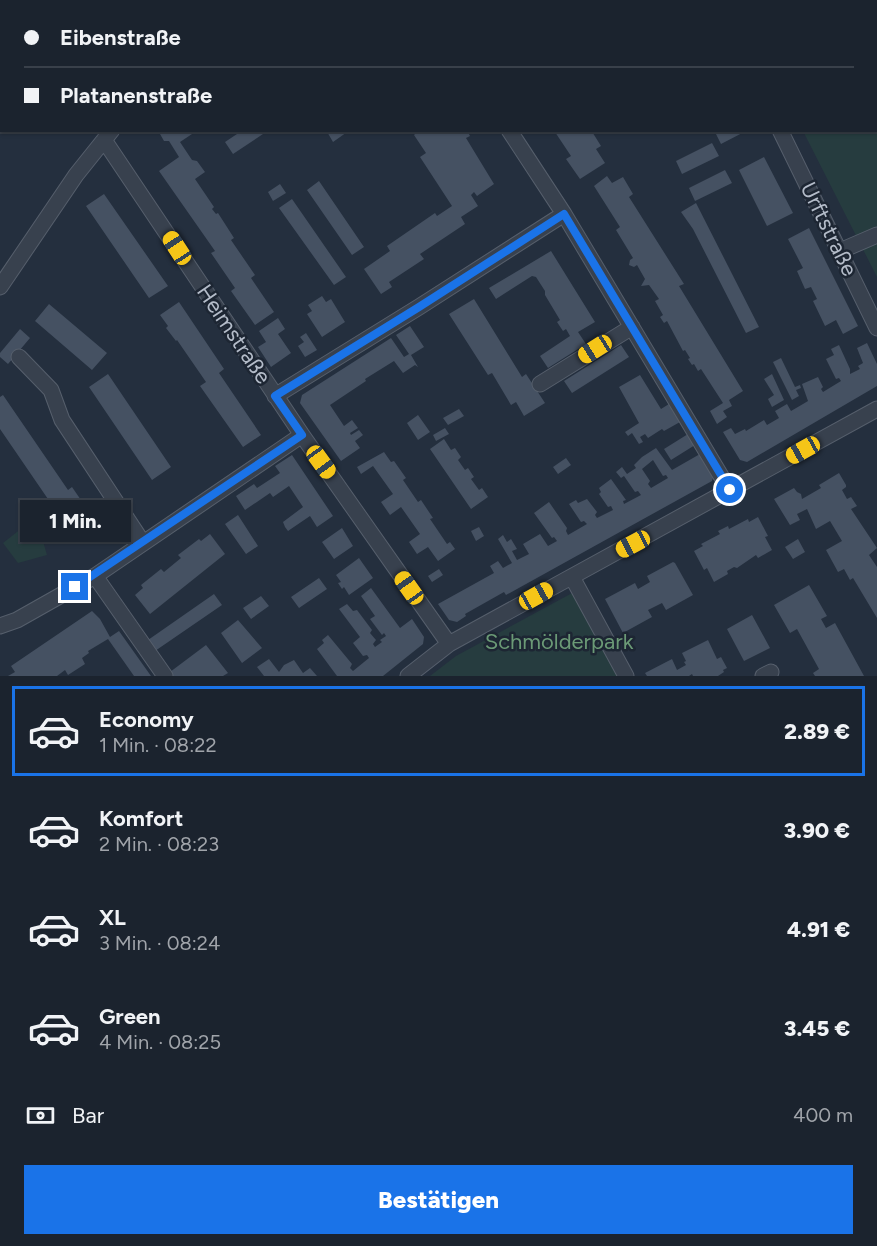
<!DOCTYPE html>
<html lang="de">
<meta charset="utf-8">
<style>
body{margin:0;font-family:Figtree,sans-serif;background:#242b36;color:#f1f3f6;height:100vh;display:flex;flex-direction:column;font-size:22px;white-space:nowrap}
*{box-sizing:border-box;margin:0}
p{font-size:20px;color:#a0a4aa}
.icon{flex:none;width:33px;height:33px;fill:none;stroke:currentColor;stroke-width:2;stroke-linecap:round;stroke-linejoin:round}
.map{position:relative;height:676px;overflow:hidden}
.drawer{display:flex;flex-direction:column;background:#1b232e;flex:1}
.drawer>*{flex:none}
.top-card{position:absolute;left:0px;top:0px;width:878px;height:132px;box-shadow:0 2px 4px #0004,0 0 0 2px #39404a;display:grid;align-content:center;height:132px;padding:0 24px;background:#1b232e}
.end{position:absolute;width:27px;height:27px;margin:-14px;border:8px solid #1a73e8;background:#fff;box-shadow:0 0 0 3px #fff}
.from{border-radius:50%}
.bubble{position:absolute;height:42px;border-radius:0px;background:#1b232e;box-shadow:0 2px 4px #0004,0 0 0 2px #39404a;font-size:20px;font-weight:800;line-height:42px;text-align:center}
.car{position:absolute;width:18px;height:36px;margin:-18px -9px;border-radius:8px;box-shadow:0 0 4px 2px #0007;background:linear-gradient(#f5c518 24%,#345 0 40%,#f5c518 0 76%,#345 0 86%,#f5c518 0)}
.top-card b{display:flex;align-items:center;gap:21px;height:57px;font-size:22px}
.top-card b+b{border-top:2px solid #39404a}
.top-card i{width:15px;height:15px;background:#f1f3f6}
ul{padding:10px 0 0;list-style:none}
li{display:flex;align-items:center;gap:18px;height:90px;margin:0 12px 9px;padding:0 12px;border:3px solid transparent;border-radius:0px}
li div{flex:1}
li b{display:block;font-size:22px}
li em{font-style:normal;font-weight:800}
li.active{border-color:#1a73e8}
li>.icon{width:54px;height:54px;stroke-width:1.5}
.pay{display:flex;align-items:center;gap:15px;height:66px;padding:0 24px;font-size:22px}
.pay p{margin-inline-start:auto}
.action{display:flex;gap:12px;margin-top:auto;padding:12px 24px}
.action a{flex:1;height:69px;border-radius:0px;background:#1a73e8;color:#fff;font-size:24px;font-weight:800;line-height:69px;text-align:center}
.map>svg:first-child{display:block}
.green{fill:#263c3f}
.building{fill:#455162;fill-rule:evenodd}
.lines{fill:none;stroke-linecap:round;stroke-linejoin:round}
.minor-casing{stroke:#565f6c;stroke-width:17}
.minor{stroke:#38414e;stroke-width:15}
.route{stroke:#1a73e8;stroke-width:8}
.labels{text-anchor:middle;dominant-baseline:central;stroke-width:5;stroke-linejoin:round;paint-order:stroke}
.street-label{font-size:22px;fill:#b4bcc9;stroke:#1d2633}
.park-label{font-size:22px;fill:#6b9a76;stroke:#1d2633}
</style>
<div class="map">
<svg width="877" height="676" viewBox="0 0 877 676">
<rect width="100%" height="100%" fill="#242f3e"/>
<path class="green" d="M855 0H877V277L803 131 876 130V2L852 1Z
M36 517 47 555 18 563 3 543Z
M574 592 621 676H430L456 656Z"/>
<path class="building" d="M161 130H198L180 142 192 160 197 161 205 172 195 179 214 207 212 209 216 214 218 213 234 238 231 240 255 275 251 278 274 312 255 325 231 291 235 288 211 253 215 251 159 171 179 157 169 141H164L160 134Z
M243 130H269L233 154 225 142Z
M326 130H350L333 142Z
M414 130H467L470 136 466 138 494 184 477 196 474 192 471 195 478 206 461 217 465 224 420 254 424 259 389 282 392 287 381 294 364 269 390 251 387 246 435 213 437 216 452 206 420 157 426 153 414 135 416 133Z
M557 130H591L601 146 596 149 605 163 580 179 566 159 571 156 555 132Z
M714 130H748L721 144Z
M712 143 719 156 682 174 676 161Z
M764 157 793 213 767 226 739 170Z
M725 170 732 183 695 201 689 188Z
M607 176 612 183 623 177 633 194 629 197 684 284 679 286 743 391 729 400 732 406 723 411 727 417 717 424 710 411 723 403 701 369 698 371 694 364 692 365 688 359 690 358 685 350 683 351 667 321 664 323 660 317 663 315 655 301 659 299 649 285 641 286 645 279 637 265 634 267 629 265 630 260 633 258 616 230 620 227 594 186Z
M319 181 364 247 352 255 307 190Z
M280 184 286 193 273 201 268 192Z
M104 194 168 286 149 298 86 206Z
M292 199 346 277 334 285 279 208Z
M696 203 759 327 746 333 693 229 681 212Z
M809 228 858 326 843 334 836 320 825 326 813 301 817 299 811 287 805 289 797 271 803 268 788 239Z
M551 251 595 322 578 332 586 344 548 368 540 356 570 336 566 329 563 331 557 322 560 320 545 295V291L536 277 532 276 496 299 489 288Z
M322 296 326 302 331 299 345 322 322 337 307 314 312 311 308 305Z
M474 299 522 377 526 374 545 403 524 416 516 402 511 405 492 373 488 375 449 314Z
M179 302 224 369 219 373 261 435 243 447 200 386 206 382 177 340 176 341 166 328 168 326 160 315Z
M49 304 107 353 92 370 35 321Z
M278 318 285 329 278 334 291 353 271 367 258 347 266 342 259 331Z
M410 326 424 347 411 355 418 367 415 365 403 373 394 361 365 379 366 381 330 405 344 426 352 420 358 428 350 433 351 435 359 430 363 435 355 441 360 448 341 461 300 403 302 395 391 338 404 357 409 354 396 335Z
M20 329 30 338 8 364 0 357V353Z
M306 333 317 350 305 357 298 346 304 342 300 337Z
M867 343 877 364V386L747 462 740 460 723 432 731 428 735 434 745 429 746 431 764 420 767 425 779 418 775 411 787 404 791 411 803 404 808 401 802 384 818 377 823 387 821 389 823 392 841 381 839 378 836 379 826 359 834 355 831 349 839 345 850 369V374L860 369 858 366 863 363 857 348Z
M621 345 629 357 572 393 564 381Z
M781 358 795 387 800 385 801 388 796 390 799 396 792 400 773 362Z
M108 374 171 467 152 480 89 387Z
M772 374 784 400 772 407 768 399 774 395 764 379Z
M640 375 661 409 669 404 680 422 664 431 662 429 648 438 645 434 640 437 643 442 639 444 632 433 628 436 625 432 639 423 619 387Z
M3 395 68 490 72 487 94 519 76 532 54 500 50 502 0 429V397Z
M459 409 464 416 448 425 443 418Z
M418 415 430 432 418 440 407 423Z
M445 428 449 434 436 441 433 435Z
M688 434 695 445 671 460 664 449Z
M444 439 451 450 455 448 461 457 458 460 465 470 468 468 474 477 471 479 479 490 482 488 488 497 471 509 430 449Z
M656 448 672 470 700 454 713 477 712 481 506 595 504 592 465 614 466 616 457 622 449 620 438 604 494 573 490 566 498 561 503 568 512 563 498 539 503 535 507 542 511 539 517 549 512 551 517 560 529 554 523 544 540 534 548 546 557 541 554 537 552 538 534 513 549 502 567 528 566 531 568 535 587 524 584 521 581 522 569 504 576 500 578 503 587 499 597 512 595 515 597 518 613 510 611 506 608 507 599 494 601 492 599 488 611 479 626 500 623 501 624 504 641 495 638 491 635 492 624 476 621 478 616 472 622 467 627 474 636 468 634 465 642 457ZM653 460 663 476 666 475 668 478 651 488 648 484 650 481 642 469Z
M384 452 391 462 394 461 406 478 403 480 418 502 421 500 433 518 430 519 447 544 450 542 455 549 438 561 428 547 417 554 409 542 420 534 401 507 390 515 381 502 393 494 373 466 361 474 357 467Z
M292 455 333 516 317 527 310 516 288 531 285 527 283 522 303 507 289 486 273 497 270 493 245 510 236 496 254 484 257 488 280 473 275 466Z
M566 458 571 465 558 474 553 467Z
M839 473 846 485V487L842 490 847 499 851 497 857 506 851 509 877 548 869 555 877 567V618L853 578 850 580 844 569 838 572 826 550 842 541 830 521 816 529 807 509 797 514 800 520 790 525 774 499 794 488 797 492 801 494 802 499 821 488 819 485Z
M238 515 258 546 246 554 225 524Z
M758 517 768 536 765 537 772 550 758 558 756 555 737 568 734 567 727 571 728 574 714 582 707 568 704 570 694 551 703 546 701 544 720 534 718 531 728 526 729 529 748 519 749 522Z
M479 527 484 536 476 541 471 531Z
M342 528 353 546 334 559 322 542Z
M210 534 225 554 150 614 135 595 143 588 141 585 161 569 164 572 181 558 178 555 199 539 201 541Z
M798 539 805 552 793 559 785 547Z
M359 558 373 578 349 595 344 587 342 589 338 583 341 582 336 575Z
M673 562 675 563 693 595 666 610 662 603 648 610 652 617 623 633 605 599 635 583 638 589 650 582 647 576Z
M439 569 443 575 432 582 428 576Z
M319 578 327 589 299 608 291 597Z
M809 585 827 616 821 619 826 628 835 623 864 676H815L813 673 819 669 797 629 790 633 774 605Z
M371 588 400 628 412 619 424 637 423 644 383 676H337L317 649 324 643 322 640 328 635 352 664 350 668 353 671 369 658 367 655 363 656 353 643 360 637 339 609 347 604 353 611 357 610 372 630 370 633 376 640 373 644 375 647 382 642 380 640 386 636 384 633 382 635 370 619 375 616 361 596Z
M214 594 222 605 155 651 148 640Z
M261 596 269 606 251 619 243 608Z
M92 611 100 619 110 637 119 631 151 676H134L108 639 88 651 89 653 82 658 85 664 68 675 65 670 57 676H8L15 672 11 666Z
M752 615 770 648 744 661 727 629Z
M238 620 262 648 242 663 221 633Z
M708 640 717 659 721 657 727 668 723 670 724 672 718 676H693L692 674 689 676H647L645 673 672 659 677 670 686 665 684 662 686 661 682 653Z
M206 645 228 673 223 676H173L170 672Z
M269 659 279 672 284 665 294 660 303 673 310 668 317 676H264L257 667Z"/>
<g class="lines">
<defs>
<path id="minor" d="M120 0V2
M419 0 420 2
M714 0 715 2
M260 2 262 0
M844 2 846 0
M509 130 564 214 730 491
M780 130 877 328
M104 140 302 435 449 644
M840 251 877 235
M0 287 76 175 112 130
M19 357 51 390 62 420 143 543
M540 384 632 327
M275 396 419 307 564 214
M95 576 165 676
M572 577 626 676
M0 626 17 620 95 576 302 435
M408 676 449 644 877 409
M763 676 771 672"/>
</defs>
<use href="#minor" class="minor-casing"/>
<use href="#minor" class="minor"/>
</g>
<g class="lines">
<path class="route" d="M75 587 302 435 275 396 419 307 564 214 730 490"/>
</g>
<g class="labels">
<g class="street-label">
<text transform="translate(829 229) rotate(64)">Urftstraße</text>
<text transform="translate(234 334) rotate(56)">Heimstraße</text>
</g>
<g class="park-label">
<text x="559" y="641">Schmölderpark</text>
</g>
</g>
</svg>
<i class="end from" style="left:730px;top:490px"></i>
<i class="end" style="left:75px;top:587px"></i>
<div class="bubble" style="left:20px;top:500px;width:111px">1 Min.</div>
<i class="car" style="left:177px;top:248px;rotate:327deg"></i>
<i class="car" style="left:595px;top:349px;rotate:238deg"></i>
<i class="car" style="left:803px;top:450px;rotate:241deg"></i>
<i class="car" style="left:321px;top:462px;rotate:144deg"></i>
<i class="car" style="left:633px;top:544px;rotate:242deg"></i>
<i class="car" style="left:409px;top:588px;rotate:325deg"></i>
<i class="car" style="left:536px;top:596px;rotate:61deg"></i>
<div class="top-card">
<b><i class="from"></i>Eibenstraße</b>
<b><i></i>Platanenstraße</b>
</div>
</div>
<section class="drawer">
<ul>
<li class="active"><svg class="icon" aria-label="car" viewBox="0 0 24 24"><path d="M5 17H2v-5l4-1 3-4h7l3 4 3 1v5h-3M9 17h6M6 11h13"/><circle cx="7" cy="17" r="2"/><circle cx="17" cy="17" r="2"/></svg><div><b>Economy</b><p>1 Min. · 08:22</p></div><em>2.89 €</em></li>
<li><svg class="icon" aria-label="car" viewBox="0 0 24 24"><path d="M5 17H2v-5l4-1 3-4h7l3 4 3 1v5h-3M9 17h6M6 11h13"/><circle cx="7" cy="17" r="2"/><circle cx="17" cy="17" r="2"/></svg><div><b>Komfort</b><p>2 Min. · 08:23</p></div><em>3.90 €</em></li>
<li><svg class="icon" aria-label="car" viewBox="0 0 24 24"><path d="M5 17H2v-5l4-1 3-4h7l3 4 3 1v5h-3M9 17h6M6 11h13"/><circle cx="7" cy="17" r="2"/><circle cx="17" cy="17" r="2"/></svg><div><b>XL</b><p>3 Min. · 08:24</p></div><em>4.91 €</em></li>
<li><svg class="icon" aria-label="car" viewBox="0 0 24 24"><path d="M5 17H2v-5l4-1 3-4h7l3 4 3 1v5h-3M9 17h6M6 11h13"/><circle cx="7" cy="17" r="2"/><circle cx="17" cy="17" r="2"/></svg><div><b>Green</b><p>4 Min. · 08:25</p></div><em>3.45 €</em></li>
</ul>
<div class="pay"><svg class="icon" aria-label="cash" viewBox="0 0 24 24"><path d="M3 7h18v10H3z"/><circle cx="12" cy="12" r="2"/></svg>Bar<p>400 m</p></div>
<div class="action"><a>Bestätigen</a></div>
</section>
